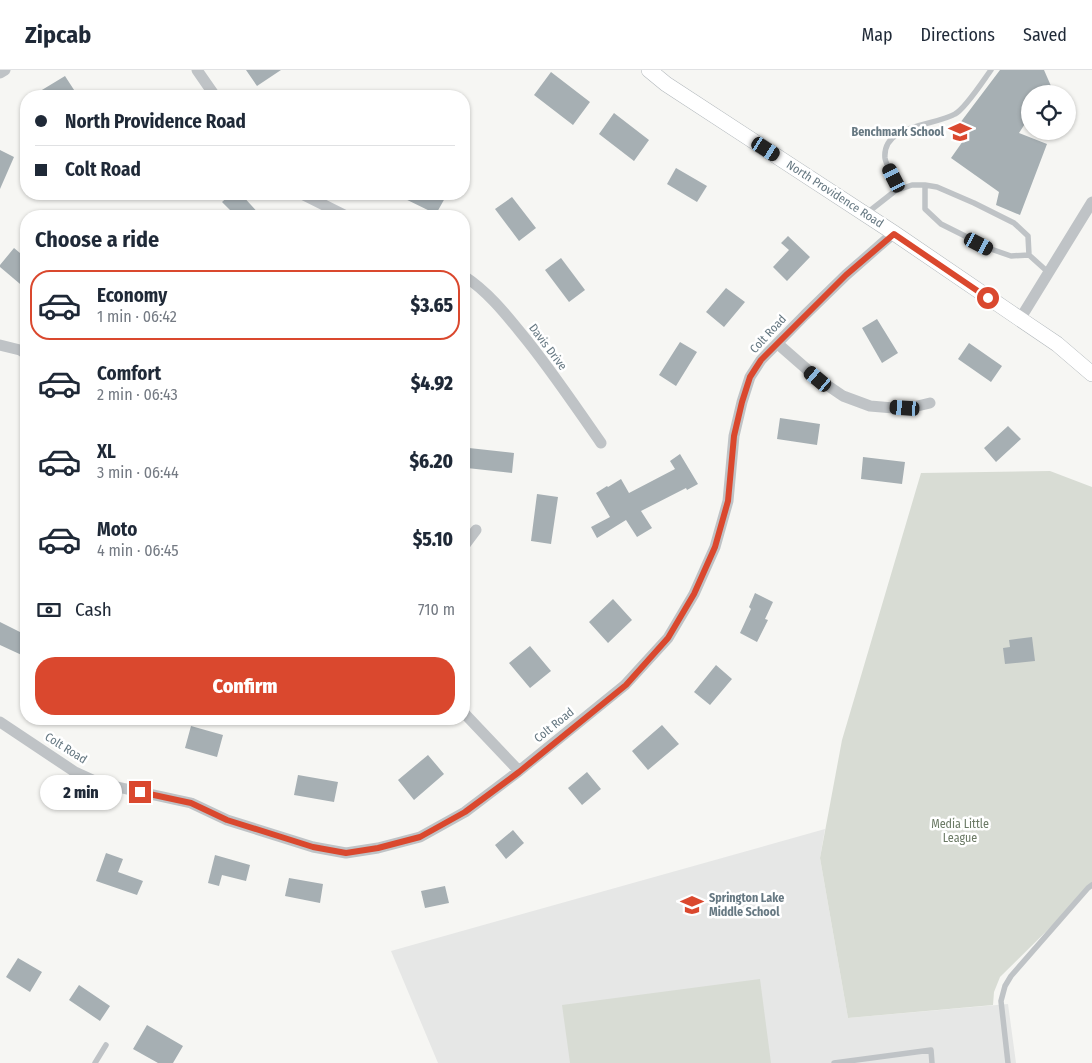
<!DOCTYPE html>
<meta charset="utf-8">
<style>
body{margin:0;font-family:"Fira Sans Condensed",sans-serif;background:#f6f6f7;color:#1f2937;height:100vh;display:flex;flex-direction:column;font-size:19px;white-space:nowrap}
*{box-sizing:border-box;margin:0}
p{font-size:16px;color:#747a83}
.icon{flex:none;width:28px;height:28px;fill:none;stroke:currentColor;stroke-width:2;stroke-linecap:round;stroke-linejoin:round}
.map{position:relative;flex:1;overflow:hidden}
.panel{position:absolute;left:20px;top:140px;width:450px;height:515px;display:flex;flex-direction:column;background:#fff;border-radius:20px;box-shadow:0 1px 4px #0004}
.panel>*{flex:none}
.top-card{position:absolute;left:20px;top:20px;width:450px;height:110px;border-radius:20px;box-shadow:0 1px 4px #0004;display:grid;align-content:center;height:110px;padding:0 15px;background:#fff}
.controls{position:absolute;left:1021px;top:15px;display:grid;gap:10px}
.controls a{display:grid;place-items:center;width:55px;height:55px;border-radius:50%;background:#fff;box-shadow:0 1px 4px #0004;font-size:25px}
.end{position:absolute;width:22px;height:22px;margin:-11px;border:6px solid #da482e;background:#fff;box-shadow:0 0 0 2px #fff}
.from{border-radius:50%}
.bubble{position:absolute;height:35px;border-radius:18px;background:#fff;box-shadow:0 1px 4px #0004;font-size:16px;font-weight:800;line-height:35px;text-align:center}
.car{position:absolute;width:15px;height:30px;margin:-15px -8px;border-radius:6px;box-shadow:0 0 4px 1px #0007;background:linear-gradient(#222 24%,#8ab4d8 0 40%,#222 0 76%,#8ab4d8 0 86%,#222 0)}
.top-card b{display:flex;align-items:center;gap:18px;height:48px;font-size:19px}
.top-card b+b{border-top:1px solid #e0e1e3}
.top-card i{width:12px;height:12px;background:#1f2937}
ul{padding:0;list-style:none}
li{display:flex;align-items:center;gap:15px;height:70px;margin:0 10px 8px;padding:0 5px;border:2px solid transparent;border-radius:20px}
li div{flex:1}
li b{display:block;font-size:19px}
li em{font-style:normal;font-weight:800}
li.on{border-color:#da482e}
li>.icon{width:45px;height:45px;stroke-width:1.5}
h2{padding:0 15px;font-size:22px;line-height:60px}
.pay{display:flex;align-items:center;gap:12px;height:55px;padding:0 15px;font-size:19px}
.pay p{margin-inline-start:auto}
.primary-button{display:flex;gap:10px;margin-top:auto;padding:10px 15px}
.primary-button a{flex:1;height:58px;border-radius:20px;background:#da482e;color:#fff;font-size:20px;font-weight:800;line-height:58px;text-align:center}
header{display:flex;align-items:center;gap:30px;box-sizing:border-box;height:70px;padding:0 25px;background:#fff;border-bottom:1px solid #e0e1e3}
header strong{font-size:24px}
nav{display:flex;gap:28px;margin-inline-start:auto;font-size:18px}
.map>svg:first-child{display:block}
.built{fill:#e6e7e6}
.green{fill:#d8dcd4}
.building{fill:#a6afb3}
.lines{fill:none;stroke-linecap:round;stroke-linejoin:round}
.secondary-casing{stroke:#b1b7bb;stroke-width:16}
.service{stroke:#bfc3c6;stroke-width:5.5}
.minor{stroke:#bfc3c6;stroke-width:11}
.secondary{stroke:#fff;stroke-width:15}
.route{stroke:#da482e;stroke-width:6}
.labels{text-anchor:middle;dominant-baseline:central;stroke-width:5;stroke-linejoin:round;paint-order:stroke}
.poi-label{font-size:12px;font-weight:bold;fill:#667882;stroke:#fff;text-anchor:end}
.street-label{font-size:12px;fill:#667882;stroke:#fff}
.park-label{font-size:12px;fill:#6b7a65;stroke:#fff}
</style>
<header>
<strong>Zipcab</strong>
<nav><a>Map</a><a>Directions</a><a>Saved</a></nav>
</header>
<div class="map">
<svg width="1092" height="993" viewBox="0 0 1092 993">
<rect width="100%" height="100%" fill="#f6f6f3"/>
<path class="built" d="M825 759 820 788 848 948 1008 934 1016 993H438L391 881Z"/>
<path class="green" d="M1050 401 1092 417V816L1000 907 994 922 993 935 848 948 820 788 842 670 921 403Z
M760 909 771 993H570L562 935Z"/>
<path class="building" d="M246 0H281L257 16Z
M1000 0H1044L1051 16 1045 24H1030V46L1019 63 1047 74 1020 145 996 135 999 122 951 88 970 61 960 53Z
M551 2 590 32 573 55 534 25Z
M65 6 76 23 71 26H32Z
M614 43 649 70 634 91 599 64Z
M0 80 14 87 0 119Z
M676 98 707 116 697 132 667 114Z
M231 124H241L261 146H236L222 132Z
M395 124H436L445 128 436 144Z
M512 127 536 158 519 171 495 139Z
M788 166 810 187 787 211 773 197 789 180 781 173Z
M14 178 26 188V219L0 197V195Z
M561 188 585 220 569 232 545 200Z
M726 218 745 232 724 257 706 242Z
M877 249 898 283 882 293 862 258Z
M680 272 697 282 676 316 659 305Z
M969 273 1002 296 991 312 958 289Z
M780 348 820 354 817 375 777 369Z
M1008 356 1021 369 996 392 984 378Z
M469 378 514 383 512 403 467 398Z
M680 384 698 414 687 420 686 418 641 441 652 458 637 467 626 450 597 468 591 457 610 447 596 423 607 416 608 417 621 409 629 423 675 399 670 391Z
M863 387 905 392 902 414 861 409Z
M537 424 558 427 551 474 531 471Z
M755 523 773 532 765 549 768 550 757 572 740 563 751 539 749 537Z
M613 529 632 550 608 573 589 552Z
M0 552 26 565V587L0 575Z
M1032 567 1035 591 1005 594 1003 578 1010 577 1009 570Z
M530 576 551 601 530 618 509 593Z
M716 595 732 609 710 635 694 622Z
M662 655 679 674 648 700 632 681Z
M191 656 223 665 217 687 185 678Z
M428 685 444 704 414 730 398 710Z
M587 702 601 719 582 735 568 718Z
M298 705 338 712 334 732 294 725Z
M513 760 524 773 506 789 495 775Z
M106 783 123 789 118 802 143 811 137 825 96 811Z
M215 785 250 795 246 811 222 805 219 816 208 813Z
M289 808 323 814 320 833 285 826Z
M445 816 449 833 425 838 421 821Z
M18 888 42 902 30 922 6 907Z
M79 915 110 936 100 951 69 930Z
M147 955 183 976 173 993H158L133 979Z"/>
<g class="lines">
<defs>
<path id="secondary" d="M649 0 666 14 894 163 1020 249 1057 274 1092 304"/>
</defs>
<use href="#secondary" class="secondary-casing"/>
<path class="service" d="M925 115V139L941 154 991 179 1011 186 1029 185
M900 119C896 111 886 96 885 88 882 54 935 56 955 44 965 39 983 11 991 0
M867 143 895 121 912 115H925L937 117 974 133 1014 153 1028 166 1029 185 1049 203
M95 993 106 975
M834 993 931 980 932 993
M1008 993 1001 931 1005 916 1011 906 1088 818 1092 815"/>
<path class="minor" d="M197 0 215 26
M0 3 5 0
M302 124 346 146
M464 206C487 221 504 242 521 263 550 298 575 336 601 373
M1020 249 1092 132
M778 274 818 309 843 326 870 336 905 339 930 333
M0 275 20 280 26 284
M464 476 476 460
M464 643 519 701
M0 652 75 702 99 713 191 733 227 750 313 777 346 783 378 778 420 767 465 742 519 701 625 615 668 568 694 524 715 477 728 431 734 366 742 332 750 307 761 290 805 245 846 205 894 163"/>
<use href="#secondary" class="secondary"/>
</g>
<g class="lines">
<path class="route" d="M140 722 191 733 227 750 313 777 346 783 378 778 420 767 465 742 519 702 626 615 668 568 694 524 715 477 728 431 734 366 742 332 750 307 761 290 846 205 894 164 988 228"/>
</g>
<defs>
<symbol id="school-bare" viewBox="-9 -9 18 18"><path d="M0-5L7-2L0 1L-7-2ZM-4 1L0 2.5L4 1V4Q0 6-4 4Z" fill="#da482e" stroke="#fff" stroke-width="2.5" paint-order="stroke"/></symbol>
</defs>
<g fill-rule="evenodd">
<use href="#school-bare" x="944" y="46" width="32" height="32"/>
<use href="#school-bare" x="676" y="819" width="32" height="32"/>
</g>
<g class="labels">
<g class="poi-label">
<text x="944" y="62">Benchmark School</text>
<text x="709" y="828" text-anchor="start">Springton Lake<tspan x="709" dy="14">Middle School</tspan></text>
</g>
<g class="street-label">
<text transform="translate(835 124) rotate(33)">North Providence Road</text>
<text transform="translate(768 264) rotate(-47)">Colt Road</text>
<text transform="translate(548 277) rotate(53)">Davis Drive</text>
<text transform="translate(554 655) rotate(-39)">Colt Road</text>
<text transform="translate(66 678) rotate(32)">Colt Road</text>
</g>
<g class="park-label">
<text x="960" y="754">Media Little<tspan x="960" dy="14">League</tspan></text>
</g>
</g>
</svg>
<div class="controls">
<a><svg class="icon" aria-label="locate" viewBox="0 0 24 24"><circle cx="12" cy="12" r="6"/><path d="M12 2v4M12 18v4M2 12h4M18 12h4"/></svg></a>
</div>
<i class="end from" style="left:988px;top:228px"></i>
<i class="end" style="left:140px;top:722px"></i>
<div class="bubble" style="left:40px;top:705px;width:82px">2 min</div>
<i class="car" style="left:766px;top:79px;rotate:123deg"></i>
<i class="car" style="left:894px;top:108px;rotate:333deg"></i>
<i class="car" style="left:979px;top:174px;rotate:117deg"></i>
<i class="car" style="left:818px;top:309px;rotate:310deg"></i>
<i class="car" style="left:905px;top:338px;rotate:274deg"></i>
<div class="top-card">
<b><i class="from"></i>North Providence Road</b>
<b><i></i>Colt Road</b>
</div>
<section class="panel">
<h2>Choose a ride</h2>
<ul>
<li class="on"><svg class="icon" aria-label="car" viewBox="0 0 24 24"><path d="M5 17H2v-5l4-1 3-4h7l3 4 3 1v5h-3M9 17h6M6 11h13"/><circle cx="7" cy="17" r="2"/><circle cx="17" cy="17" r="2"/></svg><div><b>Economy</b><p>1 min · 06:42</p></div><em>$3.65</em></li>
<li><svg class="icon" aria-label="car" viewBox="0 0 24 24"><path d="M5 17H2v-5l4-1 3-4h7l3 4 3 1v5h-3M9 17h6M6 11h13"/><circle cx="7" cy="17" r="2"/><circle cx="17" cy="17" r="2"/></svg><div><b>Comfort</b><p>2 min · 06:43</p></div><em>$4.92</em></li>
<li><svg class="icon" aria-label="car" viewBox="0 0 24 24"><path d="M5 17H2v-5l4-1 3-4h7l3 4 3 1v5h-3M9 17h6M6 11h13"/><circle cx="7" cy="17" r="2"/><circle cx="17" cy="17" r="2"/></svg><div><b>XL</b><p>3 min · 06:44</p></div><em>$6.20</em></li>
<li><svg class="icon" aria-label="car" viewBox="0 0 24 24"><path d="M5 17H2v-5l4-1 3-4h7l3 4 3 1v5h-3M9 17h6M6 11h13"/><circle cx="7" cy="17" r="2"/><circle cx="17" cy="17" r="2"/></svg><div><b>Moto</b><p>4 min · 06:45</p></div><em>$5.10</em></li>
</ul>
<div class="pay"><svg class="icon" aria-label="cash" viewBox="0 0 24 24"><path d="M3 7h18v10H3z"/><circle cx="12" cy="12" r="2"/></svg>Cash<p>710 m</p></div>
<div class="primary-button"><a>Confirm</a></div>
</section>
</div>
